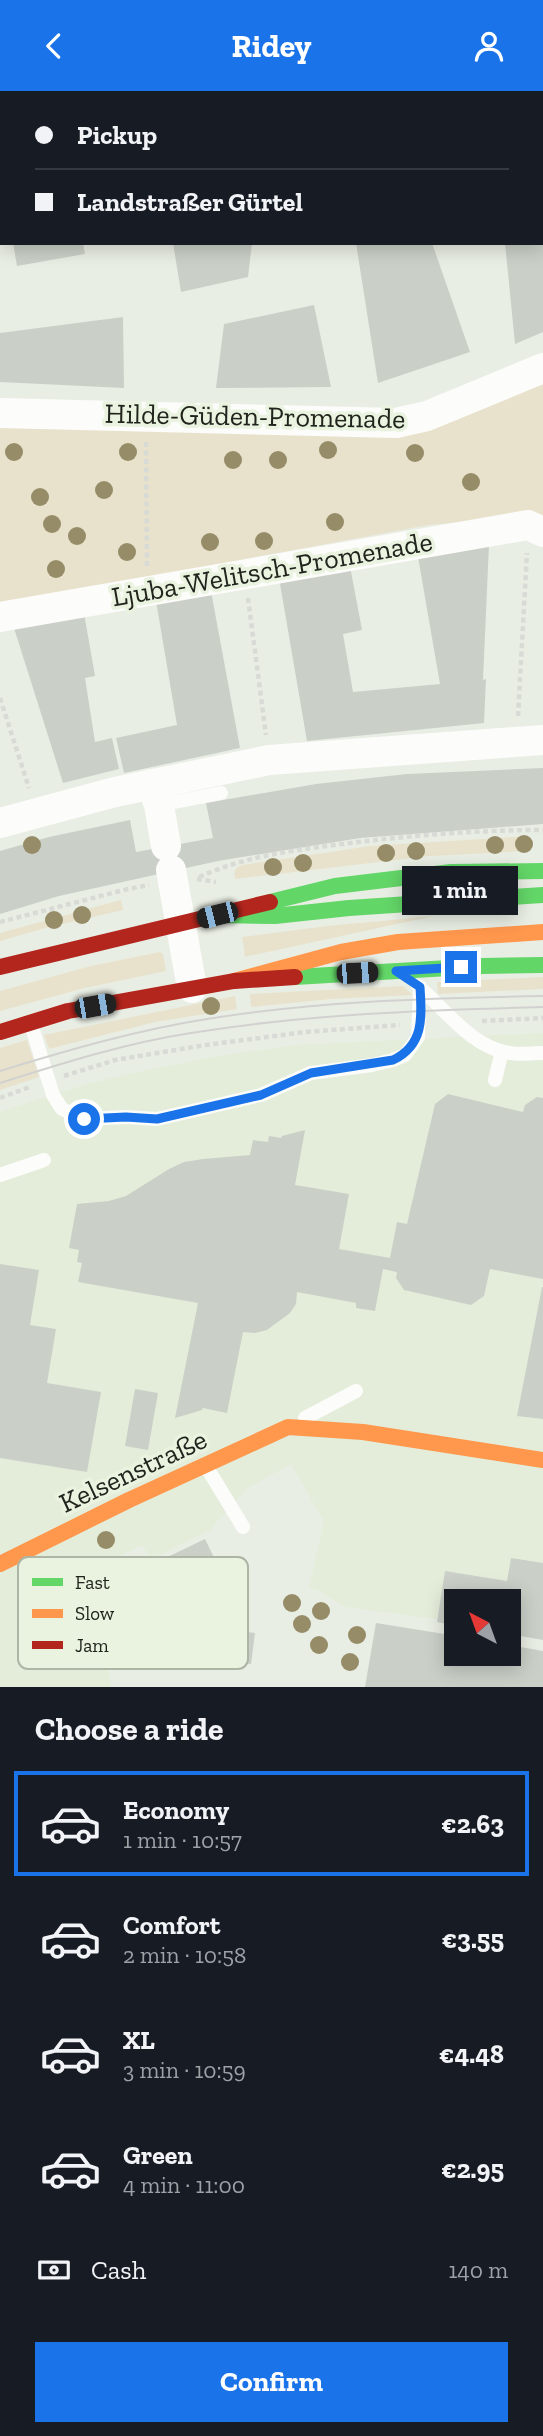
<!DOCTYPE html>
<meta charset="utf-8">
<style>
body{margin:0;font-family:"Zilla Slab",serif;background:#242831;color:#f1f3f6;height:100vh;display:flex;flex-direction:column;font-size:26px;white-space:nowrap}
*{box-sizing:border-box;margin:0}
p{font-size:23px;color:#9ea1a6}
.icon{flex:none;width:38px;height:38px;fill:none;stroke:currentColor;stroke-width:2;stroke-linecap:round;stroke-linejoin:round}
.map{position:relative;height:1596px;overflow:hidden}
.side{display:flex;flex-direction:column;background:#171b24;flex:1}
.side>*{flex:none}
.guide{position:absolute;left:0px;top:0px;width:544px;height:154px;box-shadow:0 4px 18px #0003;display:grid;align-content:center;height:154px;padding:0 35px;background:#171b24}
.needle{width:46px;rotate:319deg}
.tools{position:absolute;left:444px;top:1498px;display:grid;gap:14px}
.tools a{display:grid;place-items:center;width:77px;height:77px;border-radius:0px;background:#171b24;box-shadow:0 4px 18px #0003;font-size:35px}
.end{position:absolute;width:32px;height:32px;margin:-16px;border:9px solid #1a73e8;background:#fff;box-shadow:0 0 0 4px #fff}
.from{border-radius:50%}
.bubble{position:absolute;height:49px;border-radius:0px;background:#171b24;box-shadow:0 4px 18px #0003;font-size:23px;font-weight:700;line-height:49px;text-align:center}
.car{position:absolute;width:21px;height:42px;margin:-21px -10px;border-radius:9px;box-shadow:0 0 5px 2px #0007;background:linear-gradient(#222 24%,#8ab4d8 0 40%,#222 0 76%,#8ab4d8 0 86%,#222 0)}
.guide b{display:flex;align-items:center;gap:24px;height:66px;font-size:26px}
.guide b+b{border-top:2px solid #363941}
.guide i{width:18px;height:18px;background:#f1f3f6}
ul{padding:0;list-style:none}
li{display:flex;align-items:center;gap:21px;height:105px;margin:0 14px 10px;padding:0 21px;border:4px solid transparent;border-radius:0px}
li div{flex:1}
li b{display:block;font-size:26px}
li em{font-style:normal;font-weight:700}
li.selected{border-color:#1a73e8}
li>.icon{width:63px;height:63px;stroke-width:1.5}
h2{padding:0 35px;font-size:32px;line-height:84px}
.pay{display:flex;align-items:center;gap:18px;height:77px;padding:0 35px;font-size:26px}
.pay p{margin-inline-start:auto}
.primary-button{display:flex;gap:14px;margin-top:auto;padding:14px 35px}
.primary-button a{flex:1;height:80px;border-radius:0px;background:#1a73e8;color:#fff;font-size:28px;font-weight:700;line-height:80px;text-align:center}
header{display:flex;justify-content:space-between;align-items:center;height:91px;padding:0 35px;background:#1a73e8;color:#fff;font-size:32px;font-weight:700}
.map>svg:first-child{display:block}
.built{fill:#e4edd9}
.green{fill:#e8e2cc}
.building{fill:#cad0c8}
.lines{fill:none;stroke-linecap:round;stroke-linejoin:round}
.path{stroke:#d8dad6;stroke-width:4.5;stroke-dasharray:5 3.5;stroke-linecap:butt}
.lane{stroke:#fcfcfb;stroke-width:14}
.street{stroke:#fcfcfb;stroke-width:30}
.fast{stroke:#63d668;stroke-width:16}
.slow{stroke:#ff974d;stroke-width:16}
.jam{stroke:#b3261e;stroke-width:16}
.tram{stroke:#d1d2d0;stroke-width:2}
.tree{fill:#968c68}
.route{stroke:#1a73e8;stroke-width:9}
.labels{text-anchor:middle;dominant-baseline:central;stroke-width:7;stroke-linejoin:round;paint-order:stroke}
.street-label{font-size:28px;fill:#21241d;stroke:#e9f3df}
.key{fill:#e9f3df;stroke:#adb5a5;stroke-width:2}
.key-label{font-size:19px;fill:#21241d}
</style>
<header><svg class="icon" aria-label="back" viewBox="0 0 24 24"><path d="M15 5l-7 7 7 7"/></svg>Ridey<svg class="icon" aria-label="person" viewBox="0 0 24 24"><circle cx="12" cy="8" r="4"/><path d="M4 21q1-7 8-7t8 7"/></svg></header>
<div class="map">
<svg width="543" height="1596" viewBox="0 0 543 1596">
<rect width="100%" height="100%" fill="#e9eee4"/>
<path class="built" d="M543 942V1472L511 1467 507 1490 446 1480 437 1528 345 1516 320 1500 309 1497 324 1430 291 1373 247 1397 210 1439 151 1468 142 1454 108 1471 99 1466 80 1475 101 1534 111 1596H0V1021L87 993 156 977 225 964 296 954Z"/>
<path class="green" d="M543 293V427L535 424 428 434 0 514V334L429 339Z
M528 745V760L430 765 235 788C234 781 234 777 242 774L370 755Z
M121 809 123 819 49 836 0 850V842Z
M434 825 245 866 242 846 327 835Z
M160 861 163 863 166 880 85 897 0 920V900L91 875Z
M543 886V898L438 903 437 891Z
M403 895 413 904 331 908 251 916 250 903Z
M235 905 237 918 155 931 49 958 44 944Z
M27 949 39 986 0 999V957Z"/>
<path class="building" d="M13 152H83L85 163 17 175Z
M173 152H252L248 186 181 201Z
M356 152H432L470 261 378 292Z
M505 152H543V241L515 253Z
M314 214 331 296 216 297 224 233Z
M123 226 124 297 0 291V242Z
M489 453 483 589 486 588 484 632 307 650 279 487 350 475 362 539 343 543 353 601 440 593 418 466Z
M211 500 240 657 124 682 116 647 177 634 156 510Z
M84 522 95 585 85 587 95 651 112 647 119 678 63 692 14 537Z
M543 677V733L360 747 218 770 59 805 0 823V760L49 746 130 729 136 761 213 747 206 712 316 693 407 683Z
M448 1003 523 1021 525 1014 537 1006 543 1007V1188L490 1178 484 1205 471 1214 404 1199 396 1187 397 1181 383 1178 375 1220 356 1217V1212L297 1201 296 1213 290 1222 267 1239 255 1242 243 1241 227 1322 203 1317 202 1319 175 1327 198 1212 78 1191 82 1172 77 1171 79 1159 69 1157 77 1113 109 1110 126 1105 169 1078 184 1071 203 1068 250 1064 253 1049 268 1051 269 1045 281 1047 282 1045 305 1039 295 1094 349 1103 339 1158 390 1167 397 1131 407 1133 435 1013Z
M0 1173 39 1179 30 1234 56 1238 47 1292 101 1301 87 1381 0 1367Z
M542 1196H543V1328L517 1325Z
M135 1298 158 1302 148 1359 125 1355Z
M205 1448 229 1497 175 1523 151 1474Z
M511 1467 543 1472V1549L509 1543V1510H457V1535L437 1531 445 1480 507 1490Z
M129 1527 255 1542 251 1573 125 1558Z
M376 1532 457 1545V1563H509V1554L543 1560V1596H365Z"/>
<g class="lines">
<path class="path" d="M146 351 147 475
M248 507 266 644
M0 607 29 697
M518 625 527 462
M199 786C247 765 284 761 334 754 404 745 473 739 543 739
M197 788 216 791
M0 831 128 798 149 794
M482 930 543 927
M64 985 115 969 206 954 305 941 400 934
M0 1007 32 995"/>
<path class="lane" d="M159 714 221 702
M418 895C445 918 472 957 510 962 520 964 532 962 543 962
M31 933 53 1004 62 1018 84 1028 126 1026 157 1028 261 1004 311 982 372 974 393 969 405 964 418 946 420 896
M495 989 502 960
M0 1084 44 1069
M305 1327 356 1300
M206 1375 243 1436"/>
<path class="street" d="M0 322 396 332 427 325 543 277
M0 526 528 434 543 441
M151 693 159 714 166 755
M0 732 115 701 269 669 543 649
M171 779 192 897"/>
<path class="fast" d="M270 811 335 795 451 781 543 780
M217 824 275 825 349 817 543 804
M295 886 483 875 543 874"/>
<path class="slow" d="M234 890 341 861 398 851 543 841
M0 1473 129 1409 288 1336 363 1341 543 1369"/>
<path class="jam" d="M0 876 270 811
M0 941 68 920 234 890 295 886"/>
<path class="tram" d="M0 980C68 959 137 939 207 928 318 910 431 907 543 905
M0 992C63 972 126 952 191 942 307 923 426 919 543 916"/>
</g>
<g class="tree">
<circle cx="328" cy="359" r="9"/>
<circle cx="14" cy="361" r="9"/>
<circle cx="128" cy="361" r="9"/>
<circle cx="415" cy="362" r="9"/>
<circle cx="233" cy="369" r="9"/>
<circle cx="278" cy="369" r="9"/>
<circle cx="471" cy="391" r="9"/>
<circle cx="104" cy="399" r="9"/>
<circle cx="40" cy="406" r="9"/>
<circle cx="335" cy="431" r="9"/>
<circle cx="52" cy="433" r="9"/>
<circle cx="77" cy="445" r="9"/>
<circle cx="264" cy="450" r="9"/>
<circle cx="210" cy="451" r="9"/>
<circle cx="127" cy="461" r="9"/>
<circle cx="56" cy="478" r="9"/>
<circle cx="524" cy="753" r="9"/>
<circle cx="32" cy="754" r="9"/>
<circle cx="495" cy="754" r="9"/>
<circle cx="416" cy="760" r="9"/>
<circle cx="386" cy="762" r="9"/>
<circle cx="303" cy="772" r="9"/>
<circle cx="273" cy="776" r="9"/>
<circle cx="82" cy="824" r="9"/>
<circle cx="54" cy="829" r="9"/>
<circle cx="211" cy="915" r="9"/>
<circle cx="106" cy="1449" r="9"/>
<circle cx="292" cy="1512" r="9"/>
<circle cx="321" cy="1520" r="9"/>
<circle cx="302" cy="1533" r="9"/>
<circle cx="357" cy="1544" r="9"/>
<circle cx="319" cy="1554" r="9"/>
<circle cx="350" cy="1571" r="9"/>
</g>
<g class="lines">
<path class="route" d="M84 1028 126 1026 157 1028 261 1004 311 982 393 969C424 954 422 927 420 896L396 880 461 876"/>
</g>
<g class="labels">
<g class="street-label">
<text transform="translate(255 325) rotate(1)">Hilde-Güden-Promenade</text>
<text transform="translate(272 478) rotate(-10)">Ljuba-Welitsch-Promenade</text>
<text transform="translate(133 1380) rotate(-25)">Kelsenstraße</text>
</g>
</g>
<rect x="18" y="1466" width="230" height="112" rx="10" class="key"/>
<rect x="32" y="1487" width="31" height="8" fill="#63d668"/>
<rect x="32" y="1518" width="31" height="9" fill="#ff974d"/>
<rect x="32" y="1550" width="31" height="8" fill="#b3261e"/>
<g class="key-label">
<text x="75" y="1498">Fast</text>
<text x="75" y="1529">Slow</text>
<text x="75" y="1561">Jam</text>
</g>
</svg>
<div class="tools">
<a><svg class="needle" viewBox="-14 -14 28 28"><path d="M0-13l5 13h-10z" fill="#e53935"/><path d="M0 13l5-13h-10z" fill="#9ea1a6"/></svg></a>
</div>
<i class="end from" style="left:84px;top:1028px"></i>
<i class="end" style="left:461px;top:876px"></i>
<div class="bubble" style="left:402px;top:775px;width:116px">1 min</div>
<i class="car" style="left:217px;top:824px;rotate:256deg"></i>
<i class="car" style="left:357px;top:882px;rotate:87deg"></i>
<i class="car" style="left:95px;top:915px;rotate:80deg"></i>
<div class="guide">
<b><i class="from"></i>Pickup</b>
<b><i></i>Landstraßer Gürtel</b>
</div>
</div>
<section class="side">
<h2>Choose a ride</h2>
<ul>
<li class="selected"><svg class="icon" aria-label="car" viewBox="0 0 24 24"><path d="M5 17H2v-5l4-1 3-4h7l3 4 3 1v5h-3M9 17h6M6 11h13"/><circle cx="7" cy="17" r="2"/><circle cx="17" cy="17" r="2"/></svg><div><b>Economy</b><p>1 min · 10:57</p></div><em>€2.63</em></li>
<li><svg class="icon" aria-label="car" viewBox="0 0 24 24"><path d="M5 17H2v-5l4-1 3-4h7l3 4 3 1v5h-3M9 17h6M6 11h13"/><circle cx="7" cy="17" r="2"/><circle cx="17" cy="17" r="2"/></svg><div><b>Comfort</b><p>2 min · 10:58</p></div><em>€3.55</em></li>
<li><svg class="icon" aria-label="car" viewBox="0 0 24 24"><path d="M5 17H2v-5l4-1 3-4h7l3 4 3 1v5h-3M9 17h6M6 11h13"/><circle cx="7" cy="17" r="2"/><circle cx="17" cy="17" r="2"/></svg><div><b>XL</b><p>3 min · 10:59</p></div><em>€4.48</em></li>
<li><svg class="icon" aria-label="car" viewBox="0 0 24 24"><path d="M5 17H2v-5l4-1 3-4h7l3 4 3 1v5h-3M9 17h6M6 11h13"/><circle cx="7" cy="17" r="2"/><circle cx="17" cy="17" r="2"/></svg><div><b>Green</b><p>4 min · 11:00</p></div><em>€2.95</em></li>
</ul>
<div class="pay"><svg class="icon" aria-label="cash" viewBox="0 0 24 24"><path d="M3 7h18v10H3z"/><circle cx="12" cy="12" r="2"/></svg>Cash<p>140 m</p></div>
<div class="primary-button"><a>Confirm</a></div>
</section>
